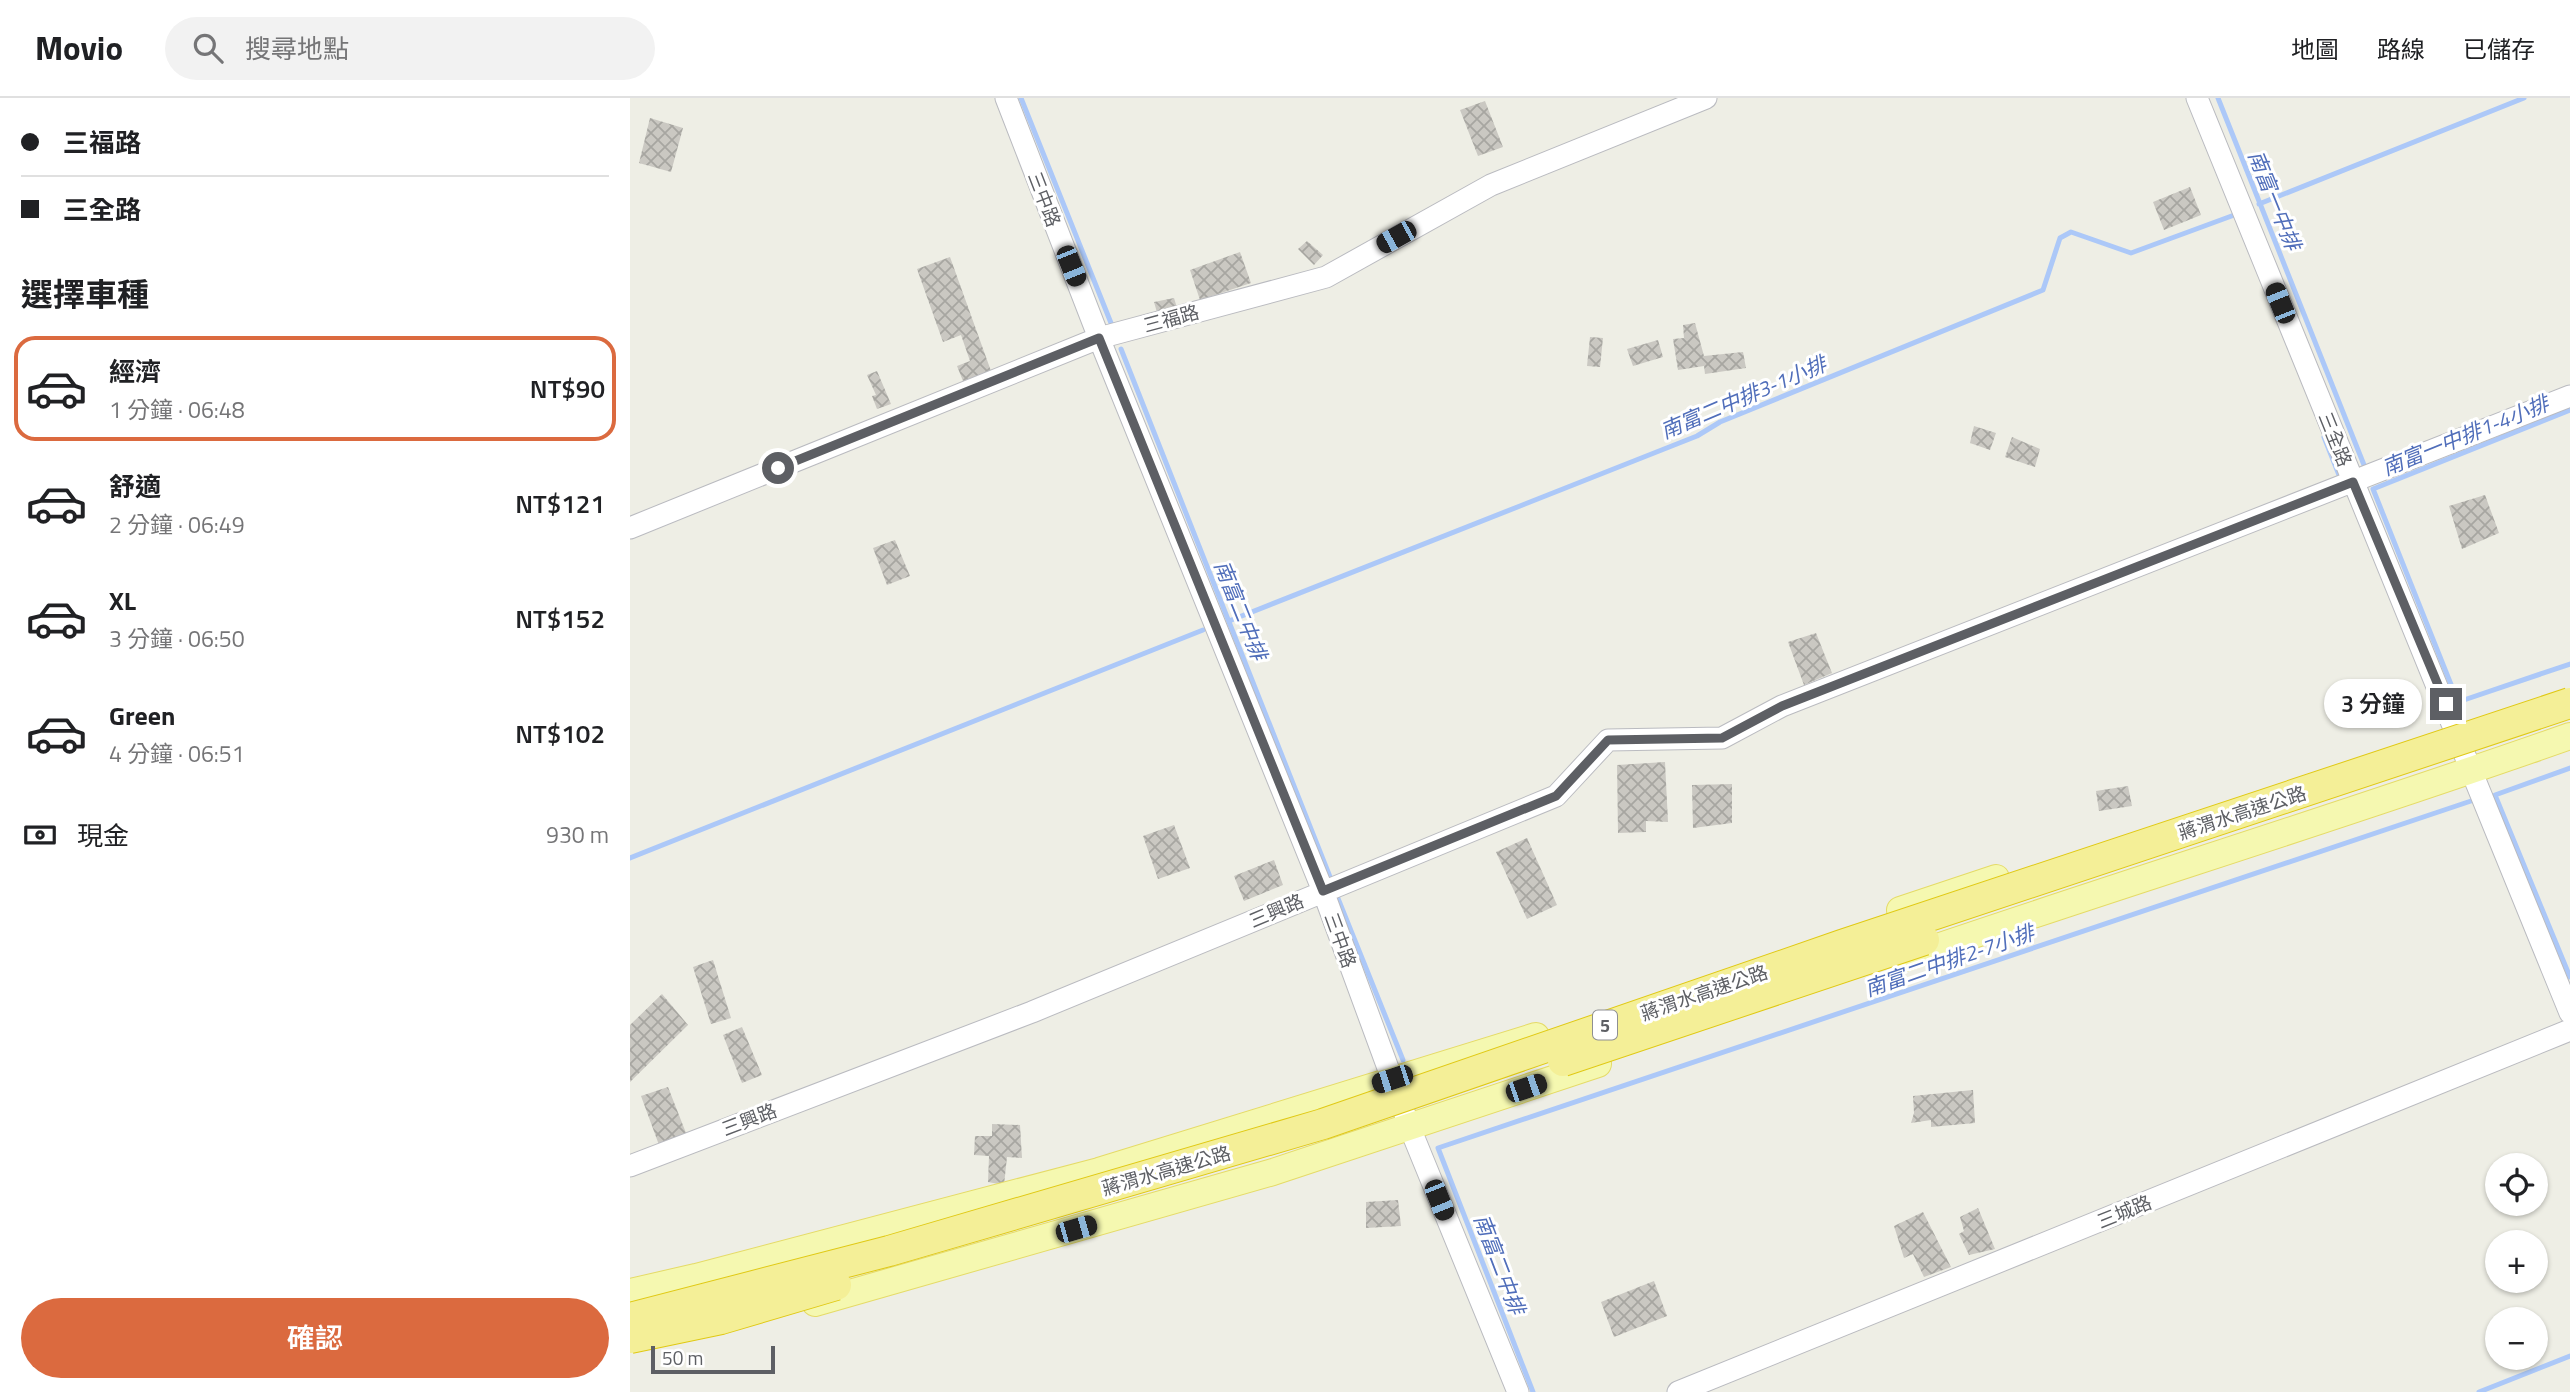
<!DOCTYPE html>
<html lang="zh-TW">
<meta charset="utf-8">
<style>
body{margin:0;font-family:"Titillium Web","Noto Sans TC",sans-serif;background:#f2f2f2;color:#202124;height:100vh;display:flex;flex-direction:column;font-size:26px;white-space:nowrap}
*{box-sizing:border-box;margin:0}
p{font-size:23px;color:#757577}
.icon{flex:none;width:38px;height:38px;fill:none;stroke:currentColor;stroke-width:2;stroke-linecap:round;stroke-linejoin:round}
.map{position:relative;flex:1;overflow:hidden}
.details{display:flex;flex-direction:column;background:#fff;width:630px}
.details>*{flex:none}
.top-card{display:grid;align-content:center;height:154px;padding:0 21px;background:#fff}
.buttons{position:absolute;left:1855px;top:1055px;display:grid;gap:14px}
.buttons a{display:grid;place-items:center;width:63px;height:63px;border-radius:50%;background:#fff;box-shadow:0 2px 5px #0004;font-size:35px}
.scale{position:absolute;left:21px;bottom:18px;width:124px;box-sizing:border-box;padding-left:7px;border:4px solid #5d5f64;border-top:0;font-size:19px;line-height:24px;white-space:nowrap;color:#5d5f64;-webkit-text-stroke:5px #fff;paint-order:stroke}
.end{position:absolute;width:32px;height:32px;margin:-16px;border:9px solid #5d5f64;background:#fff;box-shadow:0 0 0 4px #fff}
.from{border-radius:50%}
.bubble{position:absolute;height:49px;border-radius:24px;background:#fff;box-shadow:0 2px 5px #0004;font-size:23px;font-weight:600;line-height:49px;text-align:center}
.car{position:absolute;width:21px;height:42px;margin:-21px -10px;border-radius:9px;box-shadow:0 0 5px 2px #0007;background:linear-gradient(#222 24%,#8ab4d8 0 40%,#222 0 76%,#8ab4d8 0 86%,#222 0)}
.top-card b{display:flex;align-items:center;gap:24px;height:66px;font-size:26px}
.top-card b+b{border-top:2px solid #e0e0e0}
.top-card i{width:18px;height:18px;background:#202124}
ul{padding:0;list-style:none}
li{display:flex;align-items:center;gap:21px;height:105px;margin:0 14px 10px;padding:0 7px;border:4px solid transparent;border-radius:21px}
li div{flex:1}
li b{display:block;font-size:26px}
li em{font-style:normal;font-weight:600}
li.selected{border-color:#db6a3f}
li>.icon{width:63px;height:63px;stroke-width:1.5}
h2{padding:0 21px;font-size:32px;line-height:84px}
.pay{display:flex;align-items:center;gap:18px;height:77px;padding:0 21px;font-size:26px}
.pay p{margin-inline-start:auto}
.cta{display:flex;gap:14px;margin-top:auto;padding:14px 21px}
.cta a{flex:1;height:80px;border-radius:42px;background:#db6a3f;color:#fff;font-size:28px;font-weight:600;line-height:80px;text-align:center}
header{display:flex;align-items:center;gap:42px;box-sizing:border-box;height:98px;padding:0 35px;background:#fff;border-bottom:2px solid #e0e0e0}
header strong{font-size:33px}
nav{display:flex;gap:38px;margin-inline-start:auto;font-size:24px}
.search{width:490px;height:63px;background:#f2f2f2;display:flex;align-items:center;gap:18px;box-sizing:border-box;padding:0 24px;border-radius:38px;color:#757577;font-size:26px}
main{display:flex;flex:1;min-height:0}
.map>svg:first-child{display:block}
.lines{fill:none;stroke-linecap:round;stroke-linejoin:round}
.stream{stroke:#acc8f8;stroke-width:5}
.building{fill:url(#building-cross-hatch)}
.minor-casing{stroke:#babbc0;stroke-width:23}
.major-casing{stroke:#e5db67;stroke-width:28}
.minor{stroke:#fff;stroke-width:21}
.major{stroke:#f5f8b0;stroke-width:26}
.highway-bridge-casing{stroke:#e0c914;stroke-width:32;stroke-linecap:butt}
.highway-bridge{stroke:#f4ef97;stroke-width:30}
.route{stroke:#5d5f64;stroke-width:9}
.labels{text-anchor:middle;dominant-baseline:central;stroke-width:6;stroke-linejoin:round;paint-order:stroke}
.shield{fill:#fff;stroke:#8e8f92;stroke-width:2}
.shield-label{font-size:18px;font-weight:bold;fill:#5d5f64}
.street-label{font-size:19px;fill:#5d5f64;stroke:#fff}
.water-label{font-size:21px;font-style:italic;fill:#506eba;stroke:#fff}
</style>
<header>
<strong>Movio</strong>
<div class="search"><svg class="icon" aria-label="search" viewBox="0 0 24 24"><circle cx="10" cy="10" r="6"/><path d="M15 15l6 6"/></svg>搜尋地點</div>
<nav><a>地圖</a><a>路線</a><a>已儲存</a></nav>
</header>
<main>
<section class="details">
<div class="top-card">
<b><i class="from"></i>三福路</b>
<b><i></i>三全路</b>
</div>
<h2>選擇車種</h2>
<ul>
<li class="selected"><svg class="icon" aria-label="car" viewBox="0 0 24 24"><path d="M5 17H2v-5l4-1 3-4h7l3 4 3 1v5h-3M9 17h6M6 11h13"/><circle cx="7" cy="17" r="2"/><circle cx="17" cy="17" r="2"/></svg><div><b>經濟</b><p>1 分鐘 · 06:48</p></div><em>NT$90</em></li>
<li><svg class="icon" aria-label="car" viewBox="0 0 24 24"><path d="M5 17H2v-5l4-1 3-4h7l3 4 3 1v5h-3M9 17h6M6 11h13"/><circle cx="7" cy="17" r="2"/><circle cx="17" cy="17" r="2"/></svg><div><b>舒適</b><p>2 分鐘 · 06:49</p></div><em>NT$121</em></li>
<li><svg class="icon" aria-label="car" viewBox="0 0 24 24"><path d="M5 17H2v-5l4-1 3-4h7l3 4 3 1v5h-3M9 17h6M6 11h13"/><circle cx="7" cy="17" r="2"/><circle cx="17" cy="17" r="2"/></svg><div><b>XL</b><p>3 分鐘 · 06:50</p></div><em>NT$152</em></li>
<li><svg class="icon" aria-label="car" viewBox="0 0 24 24"><path d="M5 17H2v-5l4-1 3-4h7l3 4 3 1v5h-3M9 17h6M6 11h13"/><circle cx="7" cy="17" r="2"/><circle cx="17" cy="17" r="2"/></svg><div><b>Green</b><p>4 分鐘 · 06:51</p></div><em>NT$102</em></li>
</ul>
<div class="pay"><svg class="icon" aria-label="cash" viewBox="0 0 24 24"><path d="M3 7h18v10H3z"/><circle cx="12" cy="12" r="2"/></svg>現金<p>930 m</p></div>
<div class="cta"><a>確認</a></div>
</section>
<div class="map">
<svg width="1940" height="1294" viewBox="0 0 1940 1294">
<defs>
<pattern id="building-cross-hatch" width="8" height="8" patternUnits="userSpaceOnUse" patternTransform="scale(1.75)"><rect width="8" height="8" fill="#cac8c2"/><path d="M0 0l8 8M0 8l8-8" fill="none" stroke="#a7a6a1"/></pattern>
</defs>
<rect width="100%" height="100%" fill="#eeeee5"/>
<g class="lines">
<path class="stream" d="M391 0 483 230
M1588 0 1736 372
M1629 106 1894 0
M491 251 702 784
M1940 312 1743 391 1828 604 1940 566
M1694 339 1711 382
M599 523 1067 338 1090 324 1413 192 1430 140 1441 134 1501 155 1607 116
M1940 670 1865 697 1940 879
M0 760 573 532
M707 798 773 962
M903 1294 808 1050 1841 703
M1849 1294 1940 1258"/>
</g>
<path class="building" d="M855 3 873 49 848 58 830 12Z
M20 20 53 30 41 74 9 65Z
M1560 89 1571 117 1534 132 1523 104Z
M677 143 693 157 684 167 668 151Z
M610 154 621 185 570 202 560 172Z
M320 159 361 273 333 283 327 268 340 263 331 237 313 244 287 171Z
M544 200 548 213 528 218 524 204Z
M1065 225 1074 258 1113 254 1116 270 1075 276 1074 268 1048 272 1043 241 1054 240 1053 227Z
M960 239 973 240 970 269 957 268Z
M1028 242 1033 259 1003 268 997 251Z
M247 273 261 306 247 311 242 298 246 297 237 277Z
M1344 328 1366 335 1360 352 1340 345Z
M1382 339 1410 351 1405 369 1375 359Z
M1855 397 1869 435 1832 451 1819 408Z
M265 442 280 478 257 487 243 450Z
M1186 535 1202 575 1174 587 1158 544Z
M1035 664 1038 724 1016 723V734L988 735 987 667Z
M1102 686V725L1063 730 1062 687Z
M1498 688 1502 708 1469 713 1466 693Z
M544 727 560 770 528 781 513 738Z
M897 740 927 807 897 821 866 754Z
M644 762 653 787 614 803 604 778Z
M83 862 101 920 81 926 63 869Z
M32 896 58 927 0 984V927Z
M112 929 132 977 112 985 93 937Z
M38 989 56 1035 29 1047 11 998Z
M1343 992 1345 1025 1301 1029V1022L1281 1025 1284 1015 1283 998Z
M362 1026 390 1027 392 1060 377 1059 374 1087 358 1084 359 1058 344 1057 345 1038H362Z
M768 1102 771 1128 736 1130V1104Z
M1348 1110 1365 1151 1339 1157 1329 1136 1334 1133 1330 1119Z
M1293 1114 1321 1169 1294 1179 1283 1156 1274 1160 1264 1128Z
M1024 1183 1037 1218 984 1239 971 1204Z"/>
<g class="lines">
<defs>
<path id="minor" d="M376 0 469 240 693 793 780 1030 888 1294
M1567 0C1691 305 1817 609 1940 915
M0 430 469 240 696 179 861 87 1076 0
M0 1068 402 914 926 698 978 642 1092 640 1152 608 1940 298
M1048 1294 1940 932"/>
<path id="major" d="M1270 812 1366 780
M1272 861C1494 785 1719 716 1940 638
M0 1194 66 1179 469 1073 906 938
M185 1205 643 1074 968 966"/>
</defs>
<use href="#minor" class="minor-casing"/>
<use href="#major" class="major-casing"/>
<use href="#minor" class="minor"/>
<use href="#major" class="major"/>
<defs>
<path id="highway-bridge" d="M933 963 1294 842
M0 1220 259 1153 693 1026 1212 847 1940 605
M0 1240 91 1221 206 1187"/>
</defs>
<use href="#highway-bridge" class="highway-bridge-casing"/>
<use href="#highway-bridge" class="highway-bridge"/>
</g>
<g class="lines">
<path class="route" d="M148 370 469 240 693 793 926 698 978 642 1092 640 1152 608 1723 384 1816 606"/>
</g>
<g class="labels">
<rect class="shield" x="963" y="912.5" width="24" height="29" rx="5"/>
<g class="shield-label">
<text x="975" y="927">5</text>
</g>
<g class="street-label">
<text transform="translate(415 101) rotate(69)">三中路</text>
<text transform="translate(541 220) rotate(-15)">三福路</text>
<text transform="translate(1706 341) rotate(68)">三全路</text>
<text transform="translate(1612 714) rotate(-18)">蔣渭水高速公路</text>
<text transform="translate(646 812) rotate(-23)">三興路</text>
<text transform="translate(711 842) rotate(70)">三中路</text>
<text transform="translate(1074 894) rotate(-19)">蔣渭水高速公路</text>
<text transform="translate(119 1021) rotate(-21)">三興路</text>
<text transform="translate(536 1072) rotate(-16)">蔣渭水高速公路</text>
<text transform="translate(1494 1113) rotate(-22)">三城路</text>
</g>
<g class="water-label">
<text transform="translate(1645 102) rotate(68)">南富一中排</text>
<text transform="translate(1113 299) rotate(-23)">南富二中排3-1小排</text>
<text transform="translate(1835 337) rotate(-22)">南富一中排1-4小排</text>
<text transform="translate(611 512) rotate(68)">南富二中排</text>
<text transform="translate(1319 862) rotate(-19)">南富二中排2-7小排</text>
<text transform="translate(870 1166) rotate(69)">南富二中排</text>
</g>
</g>
</svg>
<div class="buttons">
<a><svg class="icon" aria-label="locate" viewBox="0 0 24 24"><circle cx="12" cy="12" r="6"/><path d="M12 2v4M12 18v4M2 12h4M18 12h4"/></svg></a>
<a>+</a>
<a>−</a>
</div>
<div class="scale">50 m</div>
<i class="end from" style="left:148px;top:370px"></i>
<i class="end" style="left:1816px;top:606px"></i>
<div class="bubble" style="left:1694px;top:581px;width:98px">3 分鐘</div>
<i class="car" style="left:766px;top:139px;rotate:241deg"></i>
<i class="car" style="left:441px;top:168px;rotate:158deg"></i>
<i class="car" style="left:1650px;top:205px;rotate:338deg"></i>
<i class="car" style="left:762px;top:981px;rotate:252deg"></i>
<i class="car" style="left:896px;top:990px;rotate:71deg"></i>
<i class="car" style="left:809px;top:1102px;rotate:158deg"></i>
<i class="car" style="left:446px;top:1131px;rotate:74deg"></i>
</div>
</main>
